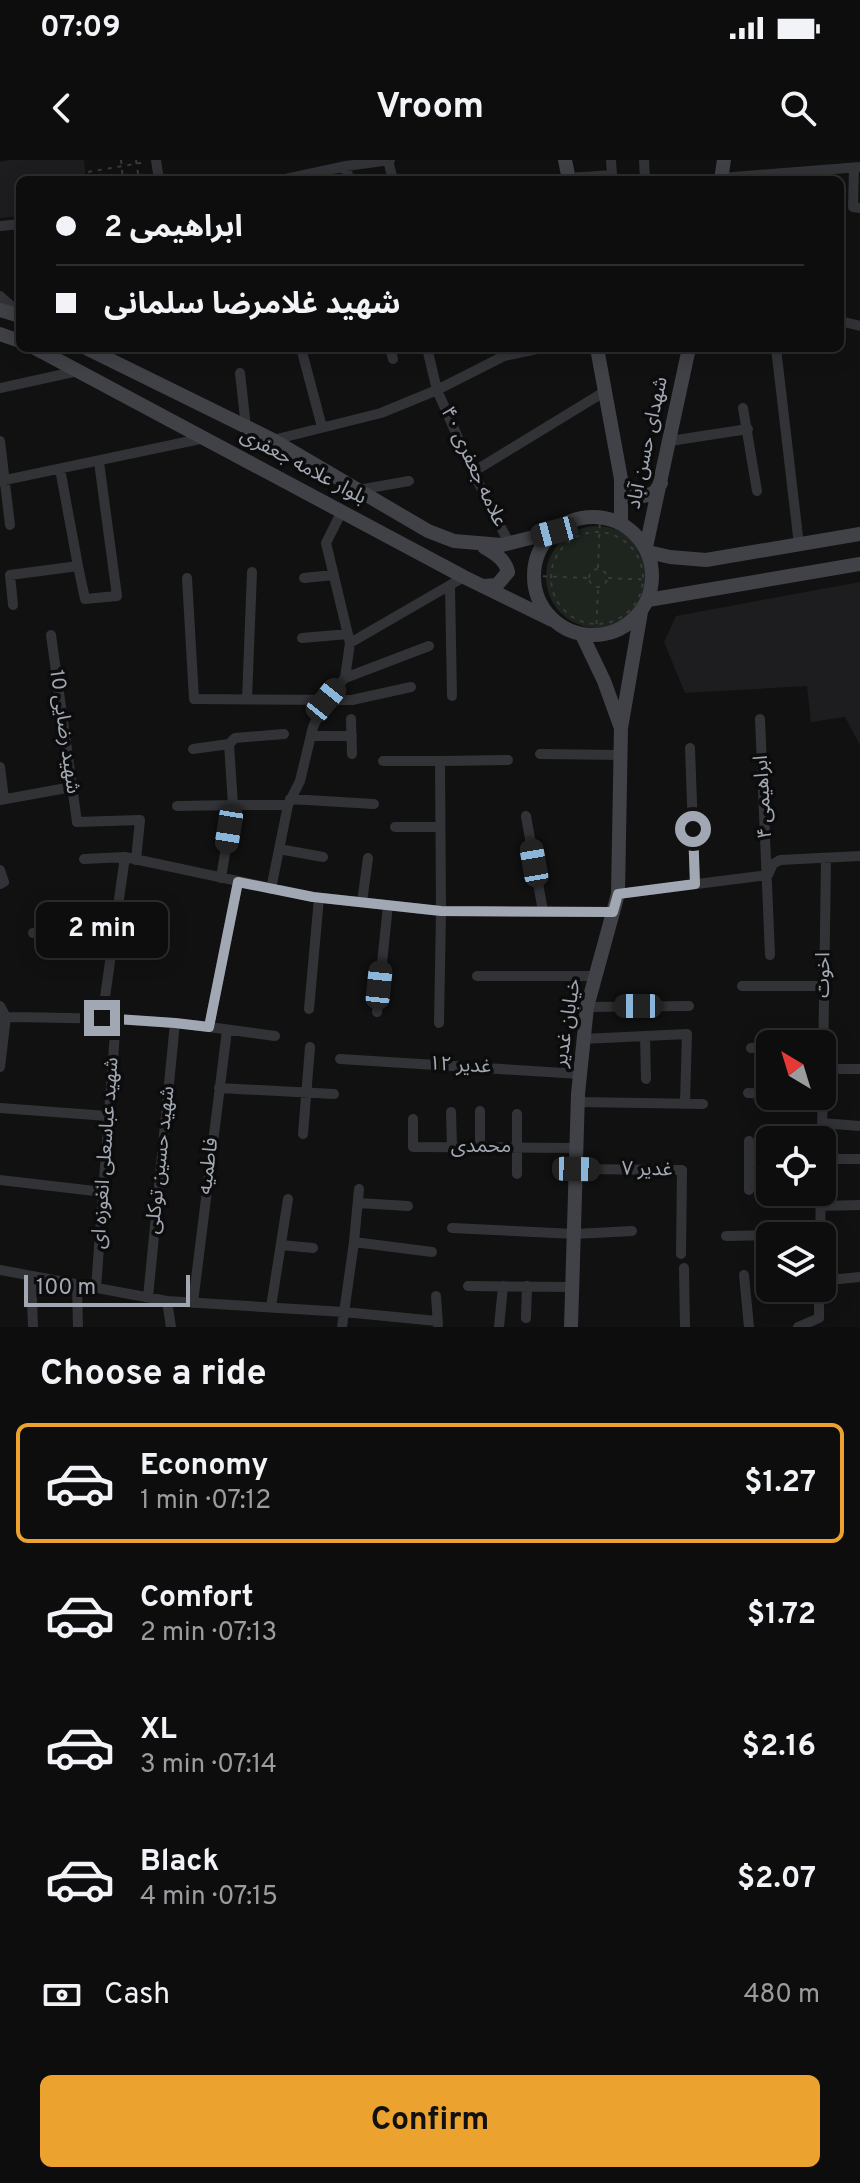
<!DOCTYPE html>
<meta charset="utf-8">
<style>
body{margin:0;font-family:Overpass,"Noto Sans Arabic",sans-serif;background:#1b1b1c;color:#f1f3f6;height:100vh;display:flex;flex-direction:column;font-size:30px;white-space:nowrap}
*{box-sizing:border-box;margin:0}
p{font-size:26px;color:#9a9c9e}
.icon{flex:none;width:44px;height:44px;fill:none;stroke:currentColor;stroke-width:2;stroke-linecap:round;stroke-linejoin:round}
.map{position:relative;height:1167px;overflow:hidden}
.details{display:flex;flex-direction:column;background:#0d0d0e;flex:1}
.details>*{flex:none}
.guide{position:absolute;left:16px;top:16px;width:828px;height:176px;border-radius:12px;box-shadow:0 4px 20px #0003,0 0 0 2px #2d2d2e;display:grid;align-content:center;height:176px;padding:0 40px;background:#0d0d0e}
.needle{width:52px;rotate:322deg}
.controls{position:absolute;left:756px;top:870px;display:grid;gap:16px}
.controls a{display:grid;place-items:center;width:80px;height:80px;border-radius:12px;background:#0d0d0e;box-shadow:0 4px 20px #0003,0 0 0 2px #2d2d2e;font-size:40px}
.scale{position:absolute;left:24px;bottom:20px;width:166px;box-sizing:border-box;padding-left:8px;border:4px solid #a2a8b3;border-top:0;font-size:22px;line-height:28px;white-space:nowrap;color:#a2a8b3;-webkit-text-stroke:6px #0c0c0d;paint-order:stroke}
.end{position:absolute;width:36px;height:36px;margin:-18px;border:10px solid #a2a8b3;background:#111;box-shadow:0 0 0 4px #111}
.from{border-radius:50%}
.bubble{position:absolute;height:56px;border-radius:12px;background:#0d0d0e;box-shadow:0 4px 20px #0003,0 0 0 2px #2d2d2e;font-size:26px;font-weight:700;line-height:56px;text-align:center}
.car{position:absolute;width:24px;height:48px;margin:-24px -12px;border-radius:10px;box-shadow:0 0 6px 2px #0007;background:linear-gradient(#222 24%,#8ab4d8 0 40%,#222 0 76%,#8ab4d8 0 86%,#222 0)}
.guide b{display:flex;align-items:center;gap:28px;height:76px;font-size:30px}
.guide b+b{border-top:2px solid #2d2d2e}
.guide i{width:20px;height:20px;background:#f1f3f6}
ul{padding:0;list-style:none}
li{display:flex;align-items:center;gap:24px;height:120px;margin:0 16px 12px;padding:0 24px;border:4px solid transparent;border-radius:12px}
li div{flex:1}
li b{display:block;font-size:30px}
li em{font-style:normal;font-weight:700}
li.active{border-color:#eca22f}
li>.icon{width:72px;height:72px;stroke-width:1.5}
h2{padding:0 40px;font-size:36px;line-height:96px}
.pay{display:flex;align-items:center;gap:20px;height:88px;padding:0 40px;font-size:30px}
.pay p{margin-inline-start:auto}
.button{display:flex;gap:16px;margin-top:auto;padding:16px 40px}
.button a{flex:1;height:92px;border-radius:12px;background:#eca22f;color:#111;font-size:32px;font-weight:700;line-height:92px;text-align:center}
.status{display:flex;justify-content:space-between;align-items:center;height:56px;padding:0 40px;background:#0d0d0e;direction:ltr}
.status svg{height:22px;fill:currentColor}
header{display:flex;justify-content:space-between;align-items:center;height:104px;padding:0 40px;background:#0d0d0e;font-size:36px;font-weight:700}
.map>svg:first-child{display:block}
.built{fill:#1d1d1f}
.green{fill:#1d251e}
.lines{fill:none;stroke-linecap:round;stroke-linejoin:round}
.path{stroke:#383a3e;stroke-width:2;stroke-dasharray:4 6;stroke-linecap:butt}
.street{stroke:#323337;stroke-width:10}
.secondary{stroke:#404247;stroke-width:14}
.route{stroke:#a2a8b3;stroke-width:10}
.labels{text-anchor:middle;dominant-baseline:central;stroke-width:7;stroke-linejoin:round;paint-order:stroke}
.street-label{font-size:20px;fill:#a2a8b3;stroke:#0c0c0d}
</style>
<div class="status"><b>07:09</b><svg viewBox="0 0 49 12"><path d="M0 12V9h3v3zM5 12V6h3v6zM10 12V3h3v9zM15 12V0h3v12zM26 1h20v11H26zM47 4h2v5h-2z"/></svg></div>
<header><svg class="icon" aria-label="back" viewBox="0 0 24 24"><path d="M15 5l-7 7 7 7"/></svg>Vroom<svg class="icon" aria-label="search" viewBox="0 0 24 24"><circle cx="10" cy="10" r="6"/><path d="M15 15l6 6"/></svg></header>
<div class="map">
<svg width="860" height="1167" viewBox="0 0 860 1167">
<rect width="100%" height="100%" fill="#111112"/>
<path class="built" d="M9 0H84L86 20H20V56L0 58V2Z
M860 422V585L845 557 811 562 807 526 685 533 664 482 676 456Z"/>
<path class="green" d="M546 417a51 51 0 1 1 102 0a51 51 0 1 1-102 0Z"/>
<g class="lines">
<path class="path" d="M121 0 123 20
M136 0 139 20
M88 12 146 2
M551 418a46 46 0 1 1 92 0a46 46 0 1 1-92 0Z
M598 408 600 357
M589 418a9 9 0 1 1 18 0a9 9 0 1 1-18 0Z
M533 416 588 418
M608 418 652 420
M596 474 598 429"/>
<path class="street" d="M156 0 159 20
M388 0 393 20
M644 0 645 20
M346 6 349 20
M854 8 853 47 860 48
M568 18 612 15 611 0
M721 18 860 7
M281 20 346 6 390 0
M0 66 20 64
M0 136 19 153
M840 161 860 166
M301 188 322 267
M390 188 393 199
M427 188 437 230 473 312 509 383
M776 188 799 385
M240 213 246 267
M0 228 78 211
M743 248 757 331
M273 280 381 253 437 230 504 196 542 188
M0 281 10 365
M670 281 748 269
M473 312 604 232
M0 321 205 278
M358 330 409 321
M78 406 85 439 117 436 99 302
M187 418 194 539 352 540 411 527
M304 418 334 415
M450 426 452 536
M13 445 10 415 78 406 60 309
M51 475 77 662 140 660 136 700
M302 478 348 474
M350 483 464 417
M345 518 429 486
M247 539 252 412
M351 559 352 594
M760 559 770 795
M311 576H352
M690 588 695 724
M193 589 229 584 235 578 284 574
M540 594 621 595
M383 601H440
M0 607 4 639
M290 639 374 644
M0 640 72 627
M177 646 233 645 229 584
M526 656 543 751
M395 667H439
M279 689 323 697
M84 699 125 697
M0 710 4 722 0 724
M221 718 233 645H288
M271 729 288 645 300 621 313 567 326 540 345 518 350 483 326 383 342 351
M618 734 768 715 773 704 780 700 860 696
M362 742 368 698
M33 773 115 764
M477 816H596
M742 826H824
M0 846 6 857 0 907
M587 847 689 846
M309 849 319 738
M377 852 388 745
M102 858 125 697 313 737 441 751 613 752
M0 861 6 857C74 858 142 858 209 867L238 722
M439 863 441 751 440 601 508 600
M209 867 275 876
M645 876 646 919
M583 879 687 874 685 943
M751 888 770 887
M340 899 580 914
M823 909H860
M219 928 334 934
M748 933 770 934
M578 942 703 944
M0 948 108 956
M480 951V987
M451 952 452 987
M517 954V1014
M413 959V987L577 988
M822 963 860 966
M303 974 310 887
M822 980 826 698
M822 999H860
M749 1003 770 1002
M576 1009 682 1010 681 1094
M0 1020 103 1032
M749 1030V981
M358 1043 408 1046
M820 1046 860 1045
M452 1068 575 1074 632 1071
M726 1076 820 1074
M820 1076 821 1032
M354 1082 432 1092
M281 1085 313 1088
M684 1108 685 1167
M0 1110 167 1141 344 1152 437 1161
M744 1115 749 1167
M31 1116 33 1167
M822 1117 840 1119 860 1117
M77 1124 78 1167
M468 1126 573 1127
M96 1128 116 859
M436 1136 438 1165
M148 1137 175 863
M167 1141 171 1167
M193 1143 227 870
M271 1147 288 1039
M526 1158 527 1126
M342 1167 354 1082 359 1029
M499 1167 503 1126
M798 1167 819 1158V1128"/>
<path class="secondary" d="M565 0 569 20
M721 20 724 0
M0 150 20 156
M0 174 20 181
M35 188 464 417 552 460
M86 188 273 280 428 371 454 381 502 385 554 372
M597 188 621 319V364
M621 319 627 331 640 337 654 333 661 323
M534 416a59 59 0 1 1 118 0a59 59 0 1 1-118 0Z
M646 387 689 188
M648 392 670 397 706 400 860 374
M483 426 497 425 508 412C505 399 495 394 484 387
M648 440 860 404
M582 475 604 521 621 568 641 452
M571 1167 578 934 587 847 618 734 621 568"/>
</g>
<g class="lines">
<path class="route" d="M102 858 175 863 209 867 238 722 313 737 441 751 613 752 618 734 695 724 693 669"/>
</g>
<g class="labels">
<g class="street-label">
<text transform="translate(648 283) rotate(-78)">شهدای حسن آباد</text>
<text transform="translate(303 307) rotate(28)">بلوار علامه جعفری</text>
<text transform="translate(473 307) rotate(65)">علامه جعفری ۴۰</text>
<text transform="translate(64 572) rotate(82)">شهید رضایی 10</text>
<text transform="translate(764 637) rotate(-93)">ابراهیمی ۴</text>
<text transform="translate(824 815) rotate(-89)">اخوت</text>
<text transform="translate(568 863) rotate(-81)">خیابان غدیر</text>
<text transform="translate(460 906) rotate(3)">غدیر ۱۲</text>
<text x="481" y="987">محمدی</text>
<text transform="translate(106 993) rotate(-86)">شهید عباسعلی انغوزه ای</text>
<text transform="translate(161 1000) rotate(-84)">شهید حسین توکلی</text>
<text transform="translate(209 1006) rotate(-83)">فاطمیه</text>
<text transform="translate(647 1010) rotate(1)">غدیر ۷</text>
</g>
</g>
</svg>
<div class="controls">
<a><svg class="needle" viewBox="-14 -14 28 28"><path d="M0-13l5 13h-10z" fill="#e53935"/><path d="M0 13l5-13h-10z" fill="#9a9c9e"/></svg></a>
<a><svg class="icon" aria-label="locate" viewBox="0 0 24 24"><circle cx="12" cy="12" r="6"/><path d="M12 2v4M12 18v4M2 12h4M18 12h4"/></svg></a>
<a><svg class="icon" aria-label="layers" viewBox="0 0 24 24"><path d="M12 4l9 5-9 5-9-5zM3 14l9 5 9-5"/></svg></a>
</div>
<div class="scale">100 m</div>
<i class="end from" style="left:693px;top:669px"></i>
<i class="end" style="left:102px;top:858px"></i>
<div class="bubble" style="left:36px;top:742px;width:132px">2 min</div>
<i class="car" style="left:554px;top:372px;rotate:255deg"></i>
<i class="car" style="left:326px;top:540px;rotate:39deg"></i>
<i class="car" style="left:229px;top:669px;rotate:189deg"></i>
<i class="car" style="left:534px;top:703px;rotate:350deg"></i>
<i class="car" style="left:379px;top:825px;rotate:6deg"></i>
<i class="car" style="left:638px;top:846px;rotate:270deg"></i>
<i class="car" style="left:576px;top:1009px;rotate:91deg"></i>
<div class="guide">
<b><i class="from"></i>ابراهیمی 2</b>
<b><i></i>شهید غلامرضا سلمانی</b>
</div>
</div>
<section class="details">
<h2>Choose a ride</h2>
<ul>
<li class="active"><svg class="icon" aria-label="car" viewBox="0 0 24 24"><path d="M5 17H2v-5l4-1 3-4h7l3 4 3 1v5h-3M9 17h6M6 11h13"/><circle cx="7" cy="17" r="2"/><circle cx="17" cy="17" r="2"/></svg><div><b>Economy</b><p>1 min · 07:12</p></div><em>$1.27</em></li>
<li><svg class="icon" aria-label="car" viewBox="0 0 24 24"><path d="M5 17H2v-5l4-1 3-4h7l3 4 3 1v5h-3M9 17h6M6 11h13"/><circle cx="7" cy="17" r="2"/><circle cx="17" cy="17" r="2"/></svg><div><b>Comfort</b><p>2 min · 07:13</p></div><em>$1.72</em></li>
<li><svg class="icon" aria-label="car" viewBox="0 0 24 24"><path d="M5 17H2v-5l4-1 3-4h7l3 4 3 1v5h-3M9 17h6M6 11h13"/><circle cx="7" cy="17" r="2"/><circle cx="17" cy="17" r="2"/></svg><div><b>XL</b><p>3 min · 07:14</p></div><em>$2.16</em></li>
<li><svg class="icon" aria-label="car" viewBox="0 0 24 24"><path d="M5 17H2v-5l4-1 3-4h7l3 4 3 1v5h-3M9 17h6M6 11h13"/><circle cx="7" cy="17" r="2"/><circle cx="17" cy="17" r="2"/></svg><div><b>Black</b><p>4 min · 07:15</p></div><em>$2.07</em></li>
</ul>
<div class="pay"><svg class="icon" aria-label="cash" viewBox="0 0 24 24"><path d="M3 7h18v10H3z"/><circle cx="12" cy="12" r="2"/></svg>Cash<p>480 m</p></div>
<div class="button"><a>Confirm</a></div>
</section>
